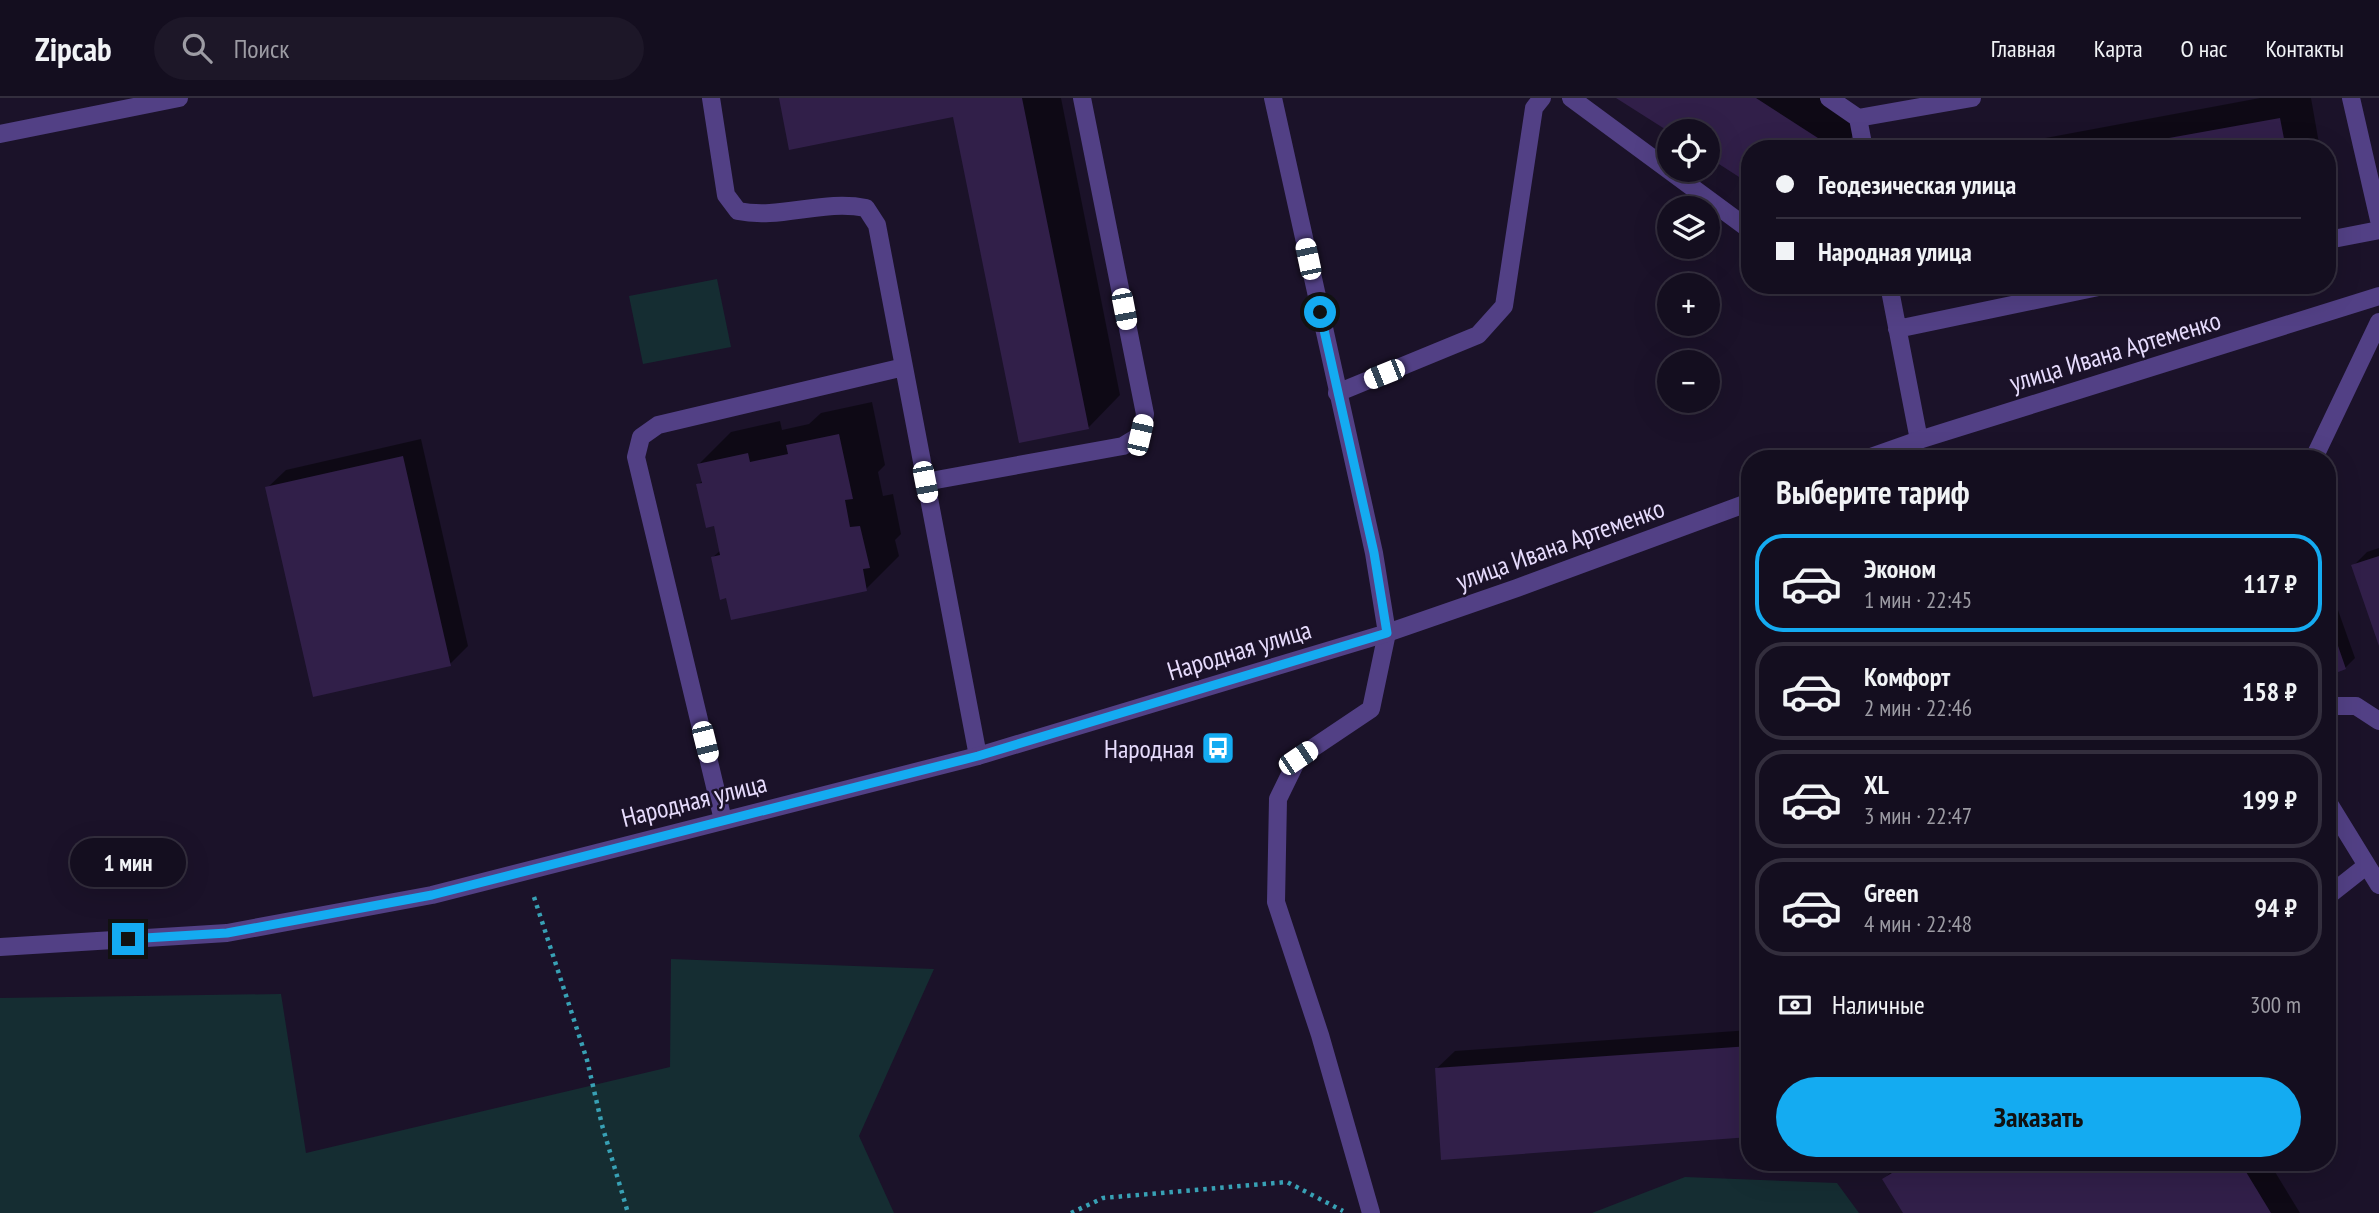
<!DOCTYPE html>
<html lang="ru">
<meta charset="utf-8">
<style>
body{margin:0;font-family:"PT Sans Narrow",sans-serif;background:#1d1728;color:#f1f3f6;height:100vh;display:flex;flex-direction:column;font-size:26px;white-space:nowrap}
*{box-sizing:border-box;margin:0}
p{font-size:23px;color:#9d9ca4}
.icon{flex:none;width:38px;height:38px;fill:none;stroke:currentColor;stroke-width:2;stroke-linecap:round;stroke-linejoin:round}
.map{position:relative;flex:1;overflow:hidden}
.sheet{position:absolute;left:1741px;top:352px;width:595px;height:721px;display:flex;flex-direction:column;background:#140e1f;border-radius:28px;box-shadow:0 7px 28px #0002,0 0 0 2px #332e3d}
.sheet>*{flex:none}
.guide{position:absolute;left:1741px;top:42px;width:595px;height:154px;border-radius:28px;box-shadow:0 7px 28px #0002,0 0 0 2px #332e3d;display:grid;align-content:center;height:154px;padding:0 35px;background:#140e1f}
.buttons{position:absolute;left:1657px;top:21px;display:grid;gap:14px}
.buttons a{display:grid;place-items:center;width:63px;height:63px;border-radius:50%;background:#140e1f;box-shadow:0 7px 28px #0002,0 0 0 2px #332e3d;font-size:35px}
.end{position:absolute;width:32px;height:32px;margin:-16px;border:9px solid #14abf1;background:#111;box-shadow:0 0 0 4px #111}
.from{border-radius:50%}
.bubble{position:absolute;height:49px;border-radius:24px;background:#140e1f;box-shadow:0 7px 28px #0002,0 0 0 2px #332e3d;font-size:23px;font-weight:600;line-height:49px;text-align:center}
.car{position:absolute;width:21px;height:42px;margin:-21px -10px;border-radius:9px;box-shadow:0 0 5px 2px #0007;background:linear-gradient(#fff 24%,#345 0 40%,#fff 0 76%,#345 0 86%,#fff 0)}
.guide b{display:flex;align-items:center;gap:24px;height:66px;font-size:26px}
.guide b+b{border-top:2px solid #332e3d}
.guide i{width:18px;height:18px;background:#f1f3f6}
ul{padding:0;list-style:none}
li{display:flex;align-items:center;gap:21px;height:98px;margin:0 14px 10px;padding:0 21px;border:4px solid #332e3d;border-radius:28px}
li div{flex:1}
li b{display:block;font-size:26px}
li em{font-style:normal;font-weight:600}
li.on{border-color:#14abf1}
li>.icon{width:63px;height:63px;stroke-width:1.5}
h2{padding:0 35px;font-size:32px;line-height:84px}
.pay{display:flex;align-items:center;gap:18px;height:77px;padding:0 35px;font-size:26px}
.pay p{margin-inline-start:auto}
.action{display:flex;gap:14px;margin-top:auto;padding:14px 35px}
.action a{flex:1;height:80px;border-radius:42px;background:#14abf1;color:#111;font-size:28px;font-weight:600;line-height:80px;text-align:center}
header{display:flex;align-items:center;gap:42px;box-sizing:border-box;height:98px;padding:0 35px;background:#140e1f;border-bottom:2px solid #332e3d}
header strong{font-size:33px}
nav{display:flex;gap:38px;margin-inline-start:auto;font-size:24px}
.search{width:490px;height:63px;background:#1d1728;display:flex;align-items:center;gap:18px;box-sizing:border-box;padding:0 24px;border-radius:38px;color:#9d9ca4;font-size:26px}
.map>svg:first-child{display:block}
.green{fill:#152d32}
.shadow{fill:#0007}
.building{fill:#311f49}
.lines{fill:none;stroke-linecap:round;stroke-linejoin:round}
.path{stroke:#38a1b5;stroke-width:4.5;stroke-dasharray:3.5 5;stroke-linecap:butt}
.service{stroke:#524085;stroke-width:18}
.minor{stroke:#524085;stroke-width:18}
.route{stroke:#14abf1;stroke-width:9}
.labels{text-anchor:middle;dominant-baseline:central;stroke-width:5;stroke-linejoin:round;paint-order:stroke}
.street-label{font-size:26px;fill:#e7dcfd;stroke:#1b1229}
.poi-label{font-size:26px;fill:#e7dcfd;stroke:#1b1229;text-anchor:end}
</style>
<header>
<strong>Zipcab</strong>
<div class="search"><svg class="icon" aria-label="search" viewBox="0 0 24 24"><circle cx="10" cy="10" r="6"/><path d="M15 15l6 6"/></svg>Поиск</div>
<nav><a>Главная</a><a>Карта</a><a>О нас</a><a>Контакты</a></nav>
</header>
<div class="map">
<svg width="2379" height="1115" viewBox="0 0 2379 1115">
<rect width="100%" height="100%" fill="#1b1229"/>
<path class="green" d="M717 181 731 249 643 266 629 198Z
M671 861 934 871 859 1038 894 1115H0V900L281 896 306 1055 670 969Z
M1685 1079 1837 1085 1859 1115H1592Z"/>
<path class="shadow" d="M781 0H1061L1120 297 1088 330 955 17Z
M1620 0H1831L1863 21 1844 51H1750V84L1708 57V33H1671Z
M2260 0H2311L2320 51H1987Z
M872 304 885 367 878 374 883 398 893 396 901 436 895 442 899 458 866 491 728 498 713 459 721 452 715 426 698 387 703 382 699 366 731 334 780 323 782 332 809 326 821 315Z
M421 341 468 548 450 566 267 390 286 372Z
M2379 450V544L2353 468 2367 454Z
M2328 484 2355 560 2345 570 2328 576Z
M1750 932V1037L1436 971 1455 953Z
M1901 1064H2269L2300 1115H1905L1884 1081Z"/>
<path class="building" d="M779 0H1022L1089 331 1019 345 953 19 789 52Z
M1616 0H1756L1835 51H1750V86L1708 59V33H1668Z
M2280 20 2286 51H2119V49Z
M839 336 853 401 845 402 850 429 860 428 870 470 863 471 867 493 731 522 726 500 720 502 711 459 720 457 714 428 706 430 696 386 702 385 697 366 748 355 750 364 788 356 786 347Z
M403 358 451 568 313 599 265 389Z
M2379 458V548L2351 467Z
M2328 519 2346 571 2328 578Z
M1750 948V1039L1441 1062 1435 970Z
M1910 1064H2240L2271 1115H1903L1882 1081Z"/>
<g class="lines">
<path class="path" d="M534 799 587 962 602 1027 628 1115
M1071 1115 1103 1100 1287 1084 1343 1113"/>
<path class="service" d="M711 0 726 97 738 113C780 122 823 101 866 110L877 127 978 658
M1571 0 1750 132
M1829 0 1858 20 1972 0
M2351 0 2379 122
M1858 20 1864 51
M2328 142 2379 132
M1889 187 1919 342
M1897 231 2108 187
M1337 295 1478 237 1504 208 1534 10 1542 0
M2314 360 2379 224
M925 384 1123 348 1141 337 1145 316 1082 0
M2328 608H2356L2379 623
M2328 704 2379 787
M723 722 636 359 641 339 658 327 904 269
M2328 798 2366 768
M1371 1115 1320 937 1276 804 1278 701 1298 660 1371 611 1387 535"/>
<path class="minor" d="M1273 0 1374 455 1387 535
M0 36 179 0
M1868 360 1919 342 2379 198
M0 849 227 835 432 797 978 658 1387 535 1517 490 1750 404"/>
</g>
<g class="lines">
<path class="route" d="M128 841 227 835 432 797 978 658 1387 535 1374 455 1320 214"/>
</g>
<defs>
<symbol id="bus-square" viewBox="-11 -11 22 22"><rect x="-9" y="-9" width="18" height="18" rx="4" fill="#14abf1" stroke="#1b1229"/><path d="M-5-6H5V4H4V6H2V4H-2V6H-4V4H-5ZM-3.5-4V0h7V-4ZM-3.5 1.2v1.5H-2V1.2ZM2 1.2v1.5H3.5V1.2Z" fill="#fff"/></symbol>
</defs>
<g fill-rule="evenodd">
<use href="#bus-square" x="1199" y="631" width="38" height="38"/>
</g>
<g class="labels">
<g class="street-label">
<text transform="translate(2115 253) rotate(-17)">улица Ивана Артеменко</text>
<text transform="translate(1560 446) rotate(-20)">улица Ивана Артеменко</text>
<text transform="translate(1239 552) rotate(-17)">Народная улица</text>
<text transform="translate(694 702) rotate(-14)">Народная улица</text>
</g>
<g class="poi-label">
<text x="1194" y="650">Народная</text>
</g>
</g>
</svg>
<div class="buttons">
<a><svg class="icon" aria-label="locate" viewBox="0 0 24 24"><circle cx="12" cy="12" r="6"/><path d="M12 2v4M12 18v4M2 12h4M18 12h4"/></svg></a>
<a><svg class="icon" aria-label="layers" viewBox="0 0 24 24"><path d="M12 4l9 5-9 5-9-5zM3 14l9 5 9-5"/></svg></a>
<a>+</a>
<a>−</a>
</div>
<i class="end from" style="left:1320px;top:214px"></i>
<i class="end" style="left:128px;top:841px"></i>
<div class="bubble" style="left:70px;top:740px;width:116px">1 мин</div>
<i class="car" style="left:1308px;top:161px;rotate:348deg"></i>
<i class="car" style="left:1124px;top:211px;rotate:169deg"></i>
<i class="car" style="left:1384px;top:276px;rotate:248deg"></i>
<i class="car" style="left:1140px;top:337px;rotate:13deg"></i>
<i class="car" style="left:925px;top:384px;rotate:169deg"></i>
<i class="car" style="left:705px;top:644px;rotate:166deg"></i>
<i class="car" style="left:1298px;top:660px;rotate:56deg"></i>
<div class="guide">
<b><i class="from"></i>Геодезическая улица</b>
<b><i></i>Народная улица</b>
</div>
<section class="sheet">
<h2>Выберите тариф</h2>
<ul>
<li class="on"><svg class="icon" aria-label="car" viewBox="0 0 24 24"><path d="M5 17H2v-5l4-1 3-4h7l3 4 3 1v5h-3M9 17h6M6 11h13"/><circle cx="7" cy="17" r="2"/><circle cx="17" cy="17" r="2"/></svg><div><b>Эконом</b><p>1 мин · 22:45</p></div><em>117 ₽</em></li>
<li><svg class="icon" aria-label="car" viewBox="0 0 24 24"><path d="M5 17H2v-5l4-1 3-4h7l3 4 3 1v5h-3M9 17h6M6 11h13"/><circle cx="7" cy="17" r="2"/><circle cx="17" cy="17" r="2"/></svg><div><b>Комфорт</b><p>2 мин · 22:46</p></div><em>158 ₽</em></li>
<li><svg class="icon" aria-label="car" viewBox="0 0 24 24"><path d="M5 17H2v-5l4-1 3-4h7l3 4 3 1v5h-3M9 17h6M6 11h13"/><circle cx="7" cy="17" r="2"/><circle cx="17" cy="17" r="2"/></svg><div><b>XL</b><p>3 мин · 22:47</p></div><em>199 ₽</em></li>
<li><svg class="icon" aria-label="car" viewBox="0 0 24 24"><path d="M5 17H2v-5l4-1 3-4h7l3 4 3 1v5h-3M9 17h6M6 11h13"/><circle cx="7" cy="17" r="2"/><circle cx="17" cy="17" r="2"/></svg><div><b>Green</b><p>4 мин · 22:48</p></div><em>94 ₽</em></li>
</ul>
<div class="pay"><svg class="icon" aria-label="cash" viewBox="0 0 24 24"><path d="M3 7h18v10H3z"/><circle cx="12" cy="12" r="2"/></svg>Наличные<p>300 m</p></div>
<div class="action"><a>Заказать</a></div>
</section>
</div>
